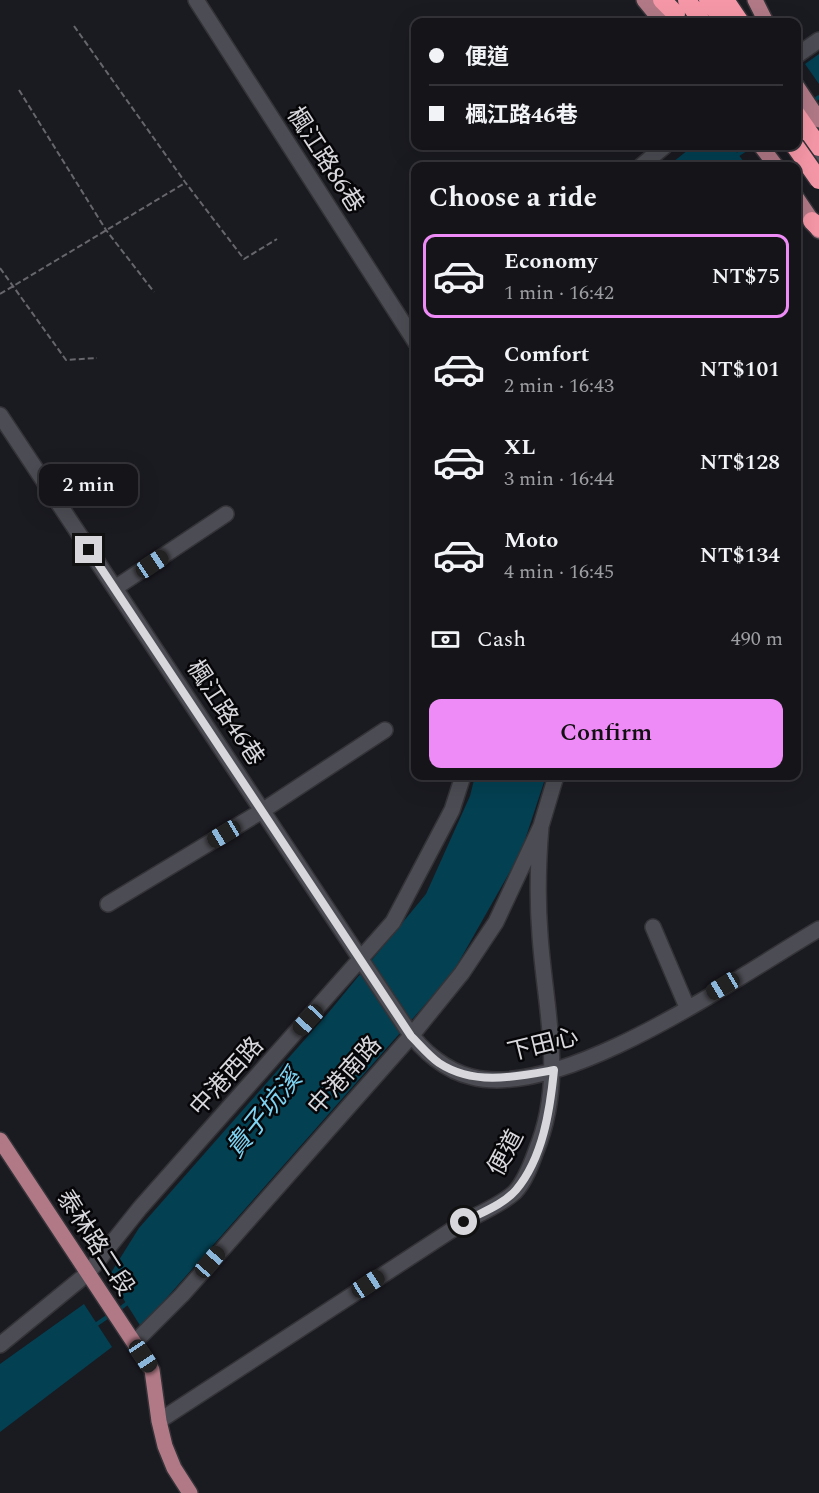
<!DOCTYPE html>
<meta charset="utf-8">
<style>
body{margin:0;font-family:Spectral,"Noto Sans TC",serif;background:#212126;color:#f1f3f6;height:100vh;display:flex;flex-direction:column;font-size:22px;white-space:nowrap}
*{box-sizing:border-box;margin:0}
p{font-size:20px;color:#9d9ea2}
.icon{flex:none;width:33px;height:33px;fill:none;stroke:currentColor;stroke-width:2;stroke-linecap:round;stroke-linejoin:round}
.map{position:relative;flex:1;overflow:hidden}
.sheet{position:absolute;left:411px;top:162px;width:390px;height:618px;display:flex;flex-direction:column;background:#141419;border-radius:12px;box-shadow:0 6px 24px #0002,0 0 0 2px #333338}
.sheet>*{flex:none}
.top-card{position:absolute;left:411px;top:18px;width:390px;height:132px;border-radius:12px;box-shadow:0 6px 24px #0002,0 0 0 2px #333338;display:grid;align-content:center;height:132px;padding:0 18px;background:#141419}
.end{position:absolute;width:27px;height:27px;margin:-14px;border:8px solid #d7d7dc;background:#111;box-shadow:0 0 0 3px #111}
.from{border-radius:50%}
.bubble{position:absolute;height:42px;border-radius:12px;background:#141419;box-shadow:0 6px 24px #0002,0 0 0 2px #333338;font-size:20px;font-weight:600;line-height:42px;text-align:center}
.car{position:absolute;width:18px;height:36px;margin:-18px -9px;border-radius:8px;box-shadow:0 0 4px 2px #0007;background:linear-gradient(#222 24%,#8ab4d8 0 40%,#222 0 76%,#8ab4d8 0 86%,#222 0)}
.top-card b{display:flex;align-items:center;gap:21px;height:57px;font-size:22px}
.top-card b+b{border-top:2px solid #333338}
.top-card i{width:15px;height:15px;background:#f1f3f6}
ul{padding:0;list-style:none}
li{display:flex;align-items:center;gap:18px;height:84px;margin:0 12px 9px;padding:0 6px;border:3px solid transparent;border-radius:12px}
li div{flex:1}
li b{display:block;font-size:22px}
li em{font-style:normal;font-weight:600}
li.active{border-color:#ef8bf7}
li>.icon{width:54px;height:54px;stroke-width:1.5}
h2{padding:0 18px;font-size:27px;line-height:72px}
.pay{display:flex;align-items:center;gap:15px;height:66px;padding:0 18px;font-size:22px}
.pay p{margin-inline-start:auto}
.cta{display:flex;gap:12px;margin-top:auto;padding:12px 18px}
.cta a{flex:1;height:69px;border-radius:12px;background:#ef8bf7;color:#111;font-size:24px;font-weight:600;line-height:69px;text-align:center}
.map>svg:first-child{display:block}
.water{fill:#034052}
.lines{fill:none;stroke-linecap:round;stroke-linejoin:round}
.stream{stroke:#034052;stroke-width:4}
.minor-casing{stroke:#333338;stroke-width:18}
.major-casing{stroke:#333338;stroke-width:18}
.highway-casing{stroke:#333338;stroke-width:21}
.path{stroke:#66666c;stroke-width:2;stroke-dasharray:6 3;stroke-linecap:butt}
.minor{stroke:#4c4c54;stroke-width:15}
.major{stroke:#b17986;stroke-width:15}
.highway{stroke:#f597a7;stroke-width:18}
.highway-bridge-casing{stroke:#333338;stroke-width:21;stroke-linecap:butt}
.highway-bridge{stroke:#f597a7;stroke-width:18}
.route{stroke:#d7d7dc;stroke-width:8}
.labels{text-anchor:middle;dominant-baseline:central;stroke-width:5;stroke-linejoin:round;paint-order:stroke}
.street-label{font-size:24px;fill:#d7d7dc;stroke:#060608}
.water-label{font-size:26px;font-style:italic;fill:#7ed4f3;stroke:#060608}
</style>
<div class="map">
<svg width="819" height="1493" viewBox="0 0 819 1493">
<rect width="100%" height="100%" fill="#1a1a21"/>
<path class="water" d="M819 54V84L805 64Z
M693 146H732L747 166H668Z
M475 776H546L521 852 452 974 141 1327 109 1276 139 1228 329 1012 426 894 470 796Z
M84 1304 112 1347 0 1432V1364Z"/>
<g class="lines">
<path class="stream" d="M812 102 819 97
M734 157 751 146
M117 1311 130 1301
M94 1326 110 1315"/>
<defs>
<path id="minor" d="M196 0 416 343
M796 56 819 40
M641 166 665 146
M796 170 819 155
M0 415 407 1029C422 1051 446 1071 472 1077 564 1101 740 975 819 929
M115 588 226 514
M108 904 262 811 385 730
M653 927 687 1007
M134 1343 182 1295 411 1036 462 973 496 922 541 826 556 776
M0 1345 88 1273 140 1208 393 922 452 810 463 776
M159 1421 464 1222C480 1213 501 1205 515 1192 525 1181 531 1165 536 1151 566 1078 545 1011 540 935 537 898 538 862 541 826"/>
<path id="major" d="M644 0 662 22
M755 0 766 22
M796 85 819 120
M761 146 776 166
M796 197 819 231
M0 1140 152 1370 159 1421 165 1446 174 1468 190 1493"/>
<path id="highway" d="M662 0 676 14
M687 0 702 22
M708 0 725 22
M725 0 740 22
M796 114 819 147
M812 221 819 228"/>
</defs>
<use href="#minor" class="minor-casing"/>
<use href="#major" class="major-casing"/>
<use href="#highway" class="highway-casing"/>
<path class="path" d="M74 26 185 182 244 259 277 239
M19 90 106 230 154 292
M0 268 66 360 97 358
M0 294 185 183"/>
<use href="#minor" class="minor"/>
<use href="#major" class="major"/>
<use href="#highway" class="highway"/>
<defs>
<path id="highway-bridge" d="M795 146 819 180"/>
</defs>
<use href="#highway-bridge" class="highway-bridge-casing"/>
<use href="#highway-bridge" class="highway-bridge"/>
</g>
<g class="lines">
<path class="route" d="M89 550 411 1036C420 1045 429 1056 439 1063 474 1086 515 1077 554 1070 550 1110 543 1158 516 1190 503 1205 480 1213 464 1222"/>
</g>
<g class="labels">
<g class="street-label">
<text transform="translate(325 160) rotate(57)">楓江路86巷</text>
<text transform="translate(225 713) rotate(57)">楓江路46巷</text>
<text transform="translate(543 1045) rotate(-14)">下田心</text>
<text transform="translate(345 1076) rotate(-48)">中港南路</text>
<text transform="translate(227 1077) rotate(-48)">中港西路</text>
<text transform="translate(506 1153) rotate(-62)">便道</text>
<text transform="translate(95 1243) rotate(57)">泰林路二段</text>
</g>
<g class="water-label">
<text transform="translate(264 1114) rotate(-51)">貴子坑溪</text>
</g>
</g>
</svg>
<i class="end from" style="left:464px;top:1222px"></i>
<i class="end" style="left:89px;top:550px"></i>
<div class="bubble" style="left:39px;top:464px;width:99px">2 min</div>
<i class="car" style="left:152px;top:564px;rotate:56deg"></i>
<i class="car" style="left:224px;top:834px;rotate:239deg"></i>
<i class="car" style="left:723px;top:986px;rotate:239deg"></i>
<i class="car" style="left:308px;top:1020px;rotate:223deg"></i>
<i class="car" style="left:210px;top:1262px;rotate:41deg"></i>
<i class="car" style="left:368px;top:1284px;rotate:57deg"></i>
<i class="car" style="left:143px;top:1356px;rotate:146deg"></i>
<div class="top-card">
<b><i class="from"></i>便道</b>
<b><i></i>楓江路46巷</b>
</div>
<section class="sheet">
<h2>Choose a ride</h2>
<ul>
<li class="active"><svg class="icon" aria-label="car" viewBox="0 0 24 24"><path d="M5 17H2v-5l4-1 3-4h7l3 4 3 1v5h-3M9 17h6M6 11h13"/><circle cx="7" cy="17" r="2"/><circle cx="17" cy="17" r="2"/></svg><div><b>Economy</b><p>1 min · 16:42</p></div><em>NT$75</em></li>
<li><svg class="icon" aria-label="car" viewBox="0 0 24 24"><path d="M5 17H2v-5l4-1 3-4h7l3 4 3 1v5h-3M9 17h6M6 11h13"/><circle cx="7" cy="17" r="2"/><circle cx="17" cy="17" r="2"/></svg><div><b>Comfort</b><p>2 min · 16:43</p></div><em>NT$101</em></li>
<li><svg class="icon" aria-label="car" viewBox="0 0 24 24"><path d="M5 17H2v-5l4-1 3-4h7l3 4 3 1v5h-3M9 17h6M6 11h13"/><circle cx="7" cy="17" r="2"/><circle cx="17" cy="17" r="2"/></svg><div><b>XL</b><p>3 min · 16:44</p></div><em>NT$128</em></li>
<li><svg class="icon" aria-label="car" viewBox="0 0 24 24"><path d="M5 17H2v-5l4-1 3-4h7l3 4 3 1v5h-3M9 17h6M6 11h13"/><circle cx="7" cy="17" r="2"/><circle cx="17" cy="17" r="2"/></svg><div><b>Moto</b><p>4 min · 16:45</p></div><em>NT$134</em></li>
</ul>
<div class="pay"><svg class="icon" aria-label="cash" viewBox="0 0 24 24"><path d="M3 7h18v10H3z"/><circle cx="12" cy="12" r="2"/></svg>Cash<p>490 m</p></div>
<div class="cta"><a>Confirm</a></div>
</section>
</div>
